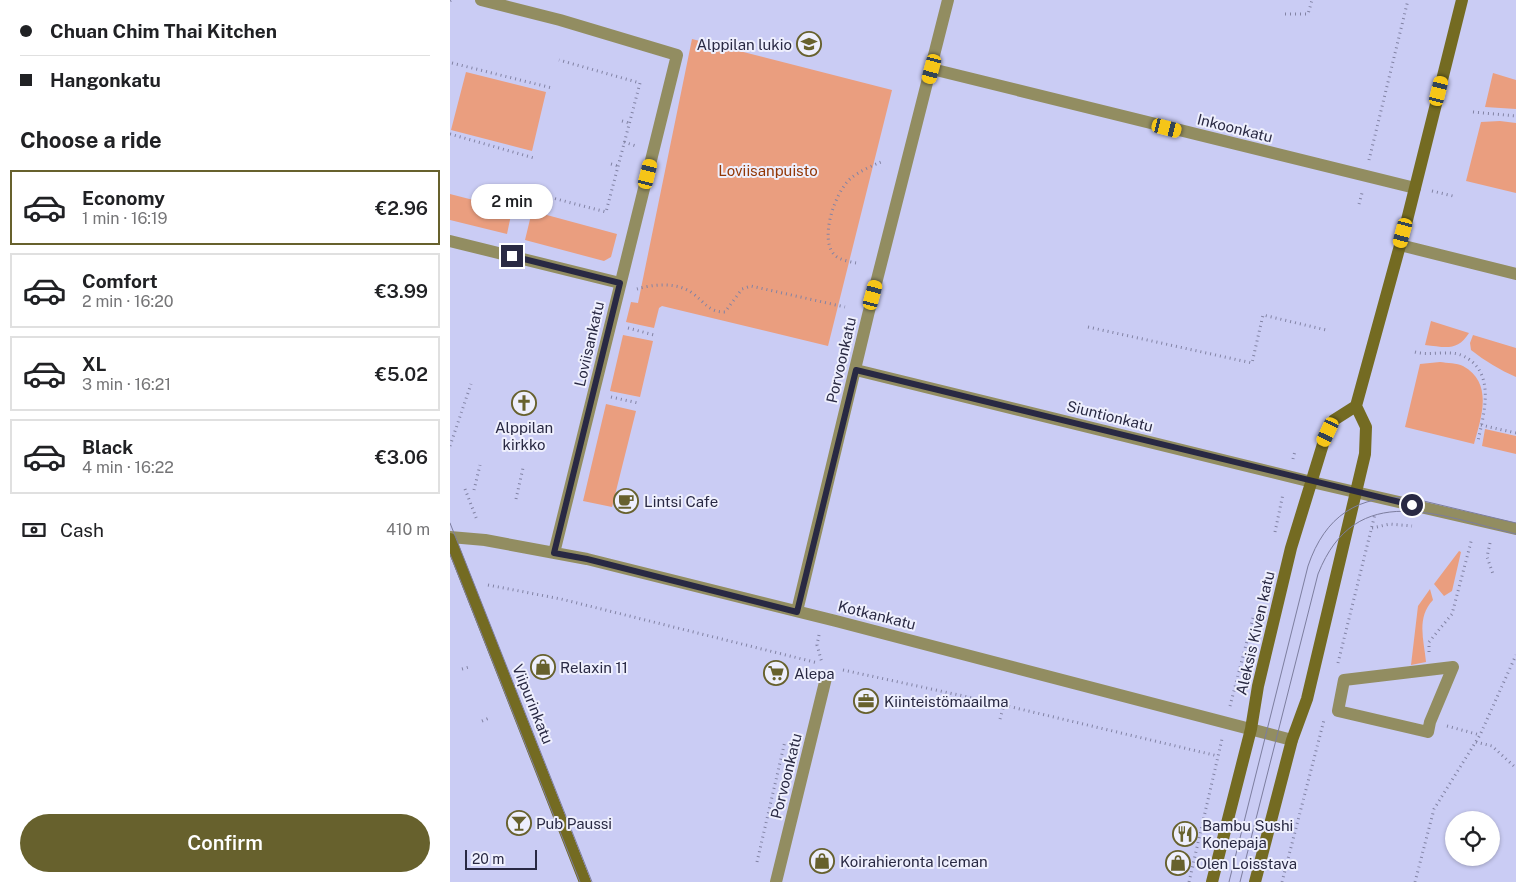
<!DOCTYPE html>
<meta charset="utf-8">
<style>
body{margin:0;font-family:"Public Sans",sans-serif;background:#f6f6f6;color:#202124;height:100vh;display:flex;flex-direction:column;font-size:19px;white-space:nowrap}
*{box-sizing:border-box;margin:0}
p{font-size:16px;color:#757577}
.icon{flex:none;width:28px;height:28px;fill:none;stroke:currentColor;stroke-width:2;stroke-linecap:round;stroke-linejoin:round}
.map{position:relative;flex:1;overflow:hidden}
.details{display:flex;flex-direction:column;background:#fff;width:450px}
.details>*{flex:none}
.top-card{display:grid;align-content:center;height:110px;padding:0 20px;background:#fff}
.fabs{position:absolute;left:995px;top:811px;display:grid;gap:10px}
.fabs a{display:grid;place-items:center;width:55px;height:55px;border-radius:50%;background:#fff;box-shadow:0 1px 4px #0004;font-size:25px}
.scale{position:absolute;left:15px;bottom:12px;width:72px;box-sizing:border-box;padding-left:5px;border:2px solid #292943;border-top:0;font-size:14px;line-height:18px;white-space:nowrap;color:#292943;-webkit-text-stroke:4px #eeeffd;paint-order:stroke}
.end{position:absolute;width:22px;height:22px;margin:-11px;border:6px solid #292943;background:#fff;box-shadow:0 0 0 2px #fff}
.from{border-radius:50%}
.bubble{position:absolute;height:35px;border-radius:18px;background:#fff;box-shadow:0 1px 4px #0004;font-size:16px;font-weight:600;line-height:35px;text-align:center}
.car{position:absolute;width:15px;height:30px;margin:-15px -8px;border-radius:6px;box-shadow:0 0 4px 1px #0007;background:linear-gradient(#f5c518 24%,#345 0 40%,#f5c518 0 76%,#345 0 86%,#f5c518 0)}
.top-card b{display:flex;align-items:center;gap:18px;height:48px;font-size:19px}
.top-card b+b{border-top:1px solid #e0e0e0}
.top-card i{width:12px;height:12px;background:#202124}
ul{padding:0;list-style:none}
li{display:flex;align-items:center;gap:15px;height:75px;margin:0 10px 8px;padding:0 10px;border:2px solid #e0e0e0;border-radius:0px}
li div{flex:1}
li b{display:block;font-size:19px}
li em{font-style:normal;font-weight:600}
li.active{border-color:#67612d}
li>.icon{width:45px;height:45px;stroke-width:1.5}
h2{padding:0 20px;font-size:22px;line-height:60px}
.pay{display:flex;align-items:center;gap:12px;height:55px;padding:0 20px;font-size:19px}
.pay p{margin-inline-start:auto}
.action{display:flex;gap:10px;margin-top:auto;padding:10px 20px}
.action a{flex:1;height:58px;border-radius:30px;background:#67612d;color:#fff;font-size:20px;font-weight:600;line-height:58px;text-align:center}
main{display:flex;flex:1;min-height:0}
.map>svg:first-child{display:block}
.green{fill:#ea9e7f}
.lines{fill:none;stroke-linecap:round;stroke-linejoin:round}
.path{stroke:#8283a4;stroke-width:3;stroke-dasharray:1 4;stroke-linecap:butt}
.street{stroke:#928d61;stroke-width:12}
.secondary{stroke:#746b22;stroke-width:12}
.tram{stroke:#7c7d9e;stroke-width:1}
.route{stroke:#292943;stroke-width:6}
.labels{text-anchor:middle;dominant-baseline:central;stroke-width:4;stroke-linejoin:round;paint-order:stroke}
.poi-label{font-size:15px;fill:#292943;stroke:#eeeffd;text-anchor:start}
.street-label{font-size:15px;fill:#292943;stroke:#eeeffd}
.park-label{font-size:15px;fill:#923706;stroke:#eeeffd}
</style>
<main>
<section class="details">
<div class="top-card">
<b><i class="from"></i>Chuan Chim Thai Kitchen</b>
<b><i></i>Hangonkatu</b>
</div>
<h2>Choose a ride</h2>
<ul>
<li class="active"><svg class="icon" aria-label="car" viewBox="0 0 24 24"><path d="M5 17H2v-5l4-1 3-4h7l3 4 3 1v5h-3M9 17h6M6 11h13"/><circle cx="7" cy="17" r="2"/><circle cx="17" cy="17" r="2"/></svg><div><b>Economy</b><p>1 min · 16:19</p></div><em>€2.96</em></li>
<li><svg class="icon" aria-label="car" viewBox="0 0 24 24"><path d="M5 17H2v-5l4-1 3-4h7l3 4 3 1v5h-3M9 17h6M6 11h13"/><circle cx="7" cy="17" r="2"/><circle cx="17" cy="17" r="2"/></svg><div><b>Comfort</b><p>2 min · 16:20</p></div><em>€3.99</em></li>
<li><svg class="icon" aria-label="car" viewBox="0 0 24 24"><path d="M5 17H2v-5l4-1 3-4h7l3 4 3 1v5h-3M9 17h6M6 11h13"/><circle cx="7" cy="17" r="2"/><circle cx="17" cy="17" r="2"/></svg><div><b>XL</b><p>3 min · 16:21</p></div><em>€5.02</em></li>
<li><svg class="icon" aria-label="car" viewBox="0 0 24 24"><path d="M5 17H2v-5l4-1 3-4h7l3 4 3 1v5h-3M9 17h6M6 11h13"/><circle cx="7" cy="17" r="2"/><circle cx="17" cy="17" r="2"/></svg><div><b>Black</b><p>4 min · 16:22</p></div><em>€3.06</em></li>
</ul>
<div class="pay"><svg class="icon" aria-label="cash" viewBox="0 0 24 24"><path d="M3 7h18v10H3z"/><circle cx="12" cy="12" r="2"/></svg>Cash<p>410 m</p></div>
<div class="action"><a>Confirm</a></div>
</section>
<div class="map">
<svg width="1066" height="882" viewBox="0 0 1066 882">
<rect width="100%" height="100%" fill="#caccf4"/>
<path class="green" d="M242 39 442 90 378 346 212 306 209 308 204 328 176 322 181 302 188 303Z
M16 72 96 92 82 151 1 130Z
M1043 73 1066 80V109L1035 107Z
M1050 121 1066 123V193L1016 181 1031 122Z
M0 194 62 210 57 234 0 220Z
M82 211 167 234 161 257 154 261 75 240Z
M981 321 1019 333C1007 352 995 347 975 345Z
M173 335 203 341 190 397 160 391Z
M1023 335 1066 348V377C1050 370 1035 361 1021 350L1020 343Z
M990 362C997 363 1007 363 1013 366 1044 383 1031 418 1024 444L955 427 970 364Z
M156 404 186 411 162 507 133 501Z
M1035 429 1066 436V454L1032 446Z
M1009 551 1011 552 1002 591 994 596 984 584Z
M980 589 983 600C966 618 974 640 976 662L961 665 968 606Z"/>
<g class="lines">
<path class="path" d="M0 1 1 0
M835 14H858L862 0
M2 63 102 88
M1023 112 1066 116
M172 121 179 123
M0 134 84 158
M174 142 186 146
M919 160 958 0
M161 164 168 166
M76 191 156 212 190 83 109 60
M982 191 1003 196
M909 204 912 193
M406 263C400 262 392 260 387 257 367 243 385 192 400 179 408 172 421 166 431 162
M187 289C203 284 228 282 242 293 255 302 258 312 275 312L292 289 301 286 395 307
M638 327 802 363 813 315 876 330
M178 328 204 335
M965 352C980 356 998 350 1011 355 1047 370 1034 413 1028 441
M161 397 188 403
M1031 425 1066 433
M0 446 21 384
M843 459 845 451
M15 489 27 520
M24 490 30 465
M66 499 73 468
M922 528 940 524 962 526
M825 532 833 494
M1040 543 1037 557 1043 574
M38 585 111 599 368 663
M369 635 367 645 372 663
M979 652V642L1002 614 1022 538
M888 663 925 514
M12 669 19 667
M393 670 532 700 768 756
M780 706 803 618
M550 719 554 705
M32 721 39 718
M997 726 1030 735
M1026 742 1042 746 1066 768
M307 862 335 741
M739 882 772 739
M832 882 874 720
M965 882 984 809 1030 735 1066 655"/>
<path class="street" d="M31 0 110 20 227 55 104 553
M482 69 965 188
M0 241 170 283
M950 245 1066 274
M406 370 862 482 1066 529
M0 537 35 540 137 559 386 621 842 740
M347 611 418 315 498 0
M1003 667 980 722 978 732 888 711 894 680Z
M326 882 376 678"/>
<path class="secondary" d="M0 539 135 882
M762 882 801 729 808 686 841 548 873 444 884 420 906 406
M805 882 842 740 857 699 915 454 916 427 906 406 957 220 1012 0"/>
<path class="tram" d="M0 523 142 882
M0 554 130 882
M779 882 858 566C875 516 908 494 961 498L1066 523
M790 882 868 574C906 478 990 516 1066 534"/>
</g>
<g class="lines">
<path class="route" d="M62 256 170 283 104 553 137 559 347 612 406 370 962 505"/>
</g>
<defs>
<symbol id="school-ring" viewBox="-11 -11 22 22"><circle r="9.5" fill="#eeeffd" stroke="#67612d" stroke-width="1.5"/><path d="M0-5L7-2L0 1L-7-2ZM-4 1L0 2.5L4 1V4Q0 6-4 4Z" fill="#67612d"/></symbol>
<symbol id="church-ring" viewBox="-11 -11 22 22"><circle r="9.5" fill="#eeeffd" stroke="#67612d" stroke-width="1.5"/><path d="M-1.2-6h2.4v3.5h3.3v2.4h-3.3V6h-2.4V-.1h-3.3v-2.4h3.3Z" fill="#67612d"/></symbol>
<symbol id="cafe-ring" viewBox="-11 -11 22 22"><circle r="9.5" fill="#eeeffd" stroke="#67612d" stroke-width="1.5"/><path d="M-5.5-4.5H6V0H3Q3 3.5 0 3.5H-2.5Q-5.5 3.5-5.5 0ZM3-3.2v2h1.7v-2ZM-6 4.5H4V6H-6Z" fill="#67612d"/></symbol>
<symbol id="shop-ring" viewBox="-11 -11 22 22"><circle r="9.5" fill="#eeeffd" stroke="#67612d" stroke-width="1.5"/><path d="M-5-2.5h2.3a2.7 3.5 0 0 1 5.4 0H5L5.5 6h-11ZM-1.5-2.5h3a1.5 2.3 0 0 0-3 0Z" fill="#67612d"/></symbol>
<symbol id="supermarket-ring" viewBox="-11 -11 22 22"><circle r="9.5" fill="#eeeffd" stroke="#67612d" stroke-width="1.5"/><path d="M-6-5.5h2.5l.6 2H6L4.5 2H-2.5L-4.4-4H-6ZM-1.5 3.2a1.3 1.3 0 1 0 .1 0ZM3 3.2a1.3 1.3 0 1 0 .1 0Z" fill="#67612d"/></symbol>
<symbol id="office-ring" viewBox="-11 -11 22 22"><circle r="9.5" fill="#eeeffd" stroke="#67612d" stroke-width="1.5"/><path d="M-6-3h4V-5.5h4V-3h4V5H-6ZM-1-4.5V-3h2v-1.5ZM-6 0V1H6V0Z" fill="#67612d"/></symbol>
<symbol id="bar-ring" viewBox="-11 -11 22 22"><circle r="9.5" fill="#eeeffd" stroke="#67612d" stroke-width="1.5"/><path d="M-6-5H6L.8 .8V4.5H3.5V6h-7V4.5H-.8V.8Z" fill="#67612d"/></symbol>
<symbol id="restaurant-ring" viewBox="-11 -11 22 22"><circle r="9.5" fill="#eeeffd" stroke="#67612d" stroke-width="1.5"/><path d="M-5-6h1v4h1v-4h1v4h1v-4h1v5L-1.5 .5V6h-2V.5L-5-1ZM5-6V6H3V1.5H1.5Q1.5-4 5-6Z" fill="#67612d"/></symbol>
</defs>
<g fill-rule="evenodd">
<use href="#school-ring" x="345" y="30" width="28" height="28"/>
<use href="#church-ring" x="60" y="389" width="28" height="28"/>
<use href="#cafe-ring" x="162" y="487" width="28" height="28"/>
<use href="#shop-ring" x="79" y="653" width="28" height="28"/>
<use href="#supermarket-ring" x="312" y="659" width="28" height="28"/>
<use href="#office-ring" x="402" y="687" width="28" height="28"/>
<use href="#bar-ring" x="55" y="809" width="28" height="28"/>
<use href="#restaurant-ring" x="721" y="820" width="28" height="28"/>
<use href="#shop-ring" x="358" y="847" width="28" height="28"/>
<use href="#shop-ring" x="714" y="849" width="28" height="28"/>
</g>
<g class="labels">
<g class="poi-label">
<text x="342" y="44" text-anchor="end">Alppilan lukio</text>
<text x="74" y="427" text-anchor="middle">Alppilan<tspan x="74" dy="17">kirkko</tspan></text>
<text x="194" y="501">Lintsi Cafe</text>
<text x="110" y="667">Relaxin 11</text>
<text x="344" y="673">Alepa</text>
<text x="434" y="701">Kiinteistömaailma</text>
<text x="86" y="823">Pub Paussi</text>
<text x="752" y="825">Bambu Sushi<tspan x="752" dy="17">Konepaja</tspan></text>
<text x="390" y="861">Koirahieronta Iceman</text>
<text x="746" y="863">Olen Loisstava</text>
</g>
<g class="street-label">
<text transform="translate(785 128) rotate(14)">Inkoonkatu</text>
<text transform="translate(139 344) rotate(-77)">Loviisankatu</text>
<text transform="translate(391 360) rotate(-77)">Porvoonkatu</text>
<text transform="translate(660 416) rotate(14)">Siuntionkatu</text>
<text transform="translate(427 615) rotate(14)">Kotkankatu</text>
<text transform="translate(805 633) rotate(-77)">Aleksis Kiven katu</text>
<text transform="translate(83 704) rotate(68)">Viipurinkatu</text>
<text transform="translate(336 776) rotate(-76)">Porvoonkatu</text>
</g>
<g class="park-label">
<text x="318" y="170">Loviisanpuisto</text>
</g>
</g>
</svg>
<div class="fabs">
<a><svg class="icon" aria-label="locate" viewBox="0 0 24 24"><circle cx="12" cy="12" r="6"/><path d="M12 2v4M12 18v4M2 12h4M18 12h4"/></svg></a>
</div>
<div class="scale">20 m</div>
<i class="end from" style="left:962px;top:505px"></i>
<i class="end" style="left:62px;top:256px"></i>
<div class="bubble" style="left:21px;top:184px;width:82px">2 min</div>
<i class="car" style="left:482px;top:69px;rotate:195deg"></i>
<i class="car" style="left:989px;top:91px;rotate:14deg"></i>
<i class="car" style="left:717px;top:128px;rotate:104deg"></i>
<i class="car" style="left:198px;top:174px;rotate:14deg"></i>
<i class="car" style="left:953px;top:233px;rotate:195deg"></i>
<i class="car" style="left:423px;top:295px;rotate:15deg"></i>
<i class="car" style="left:878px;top:432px;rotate:205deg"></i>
</div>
</main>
